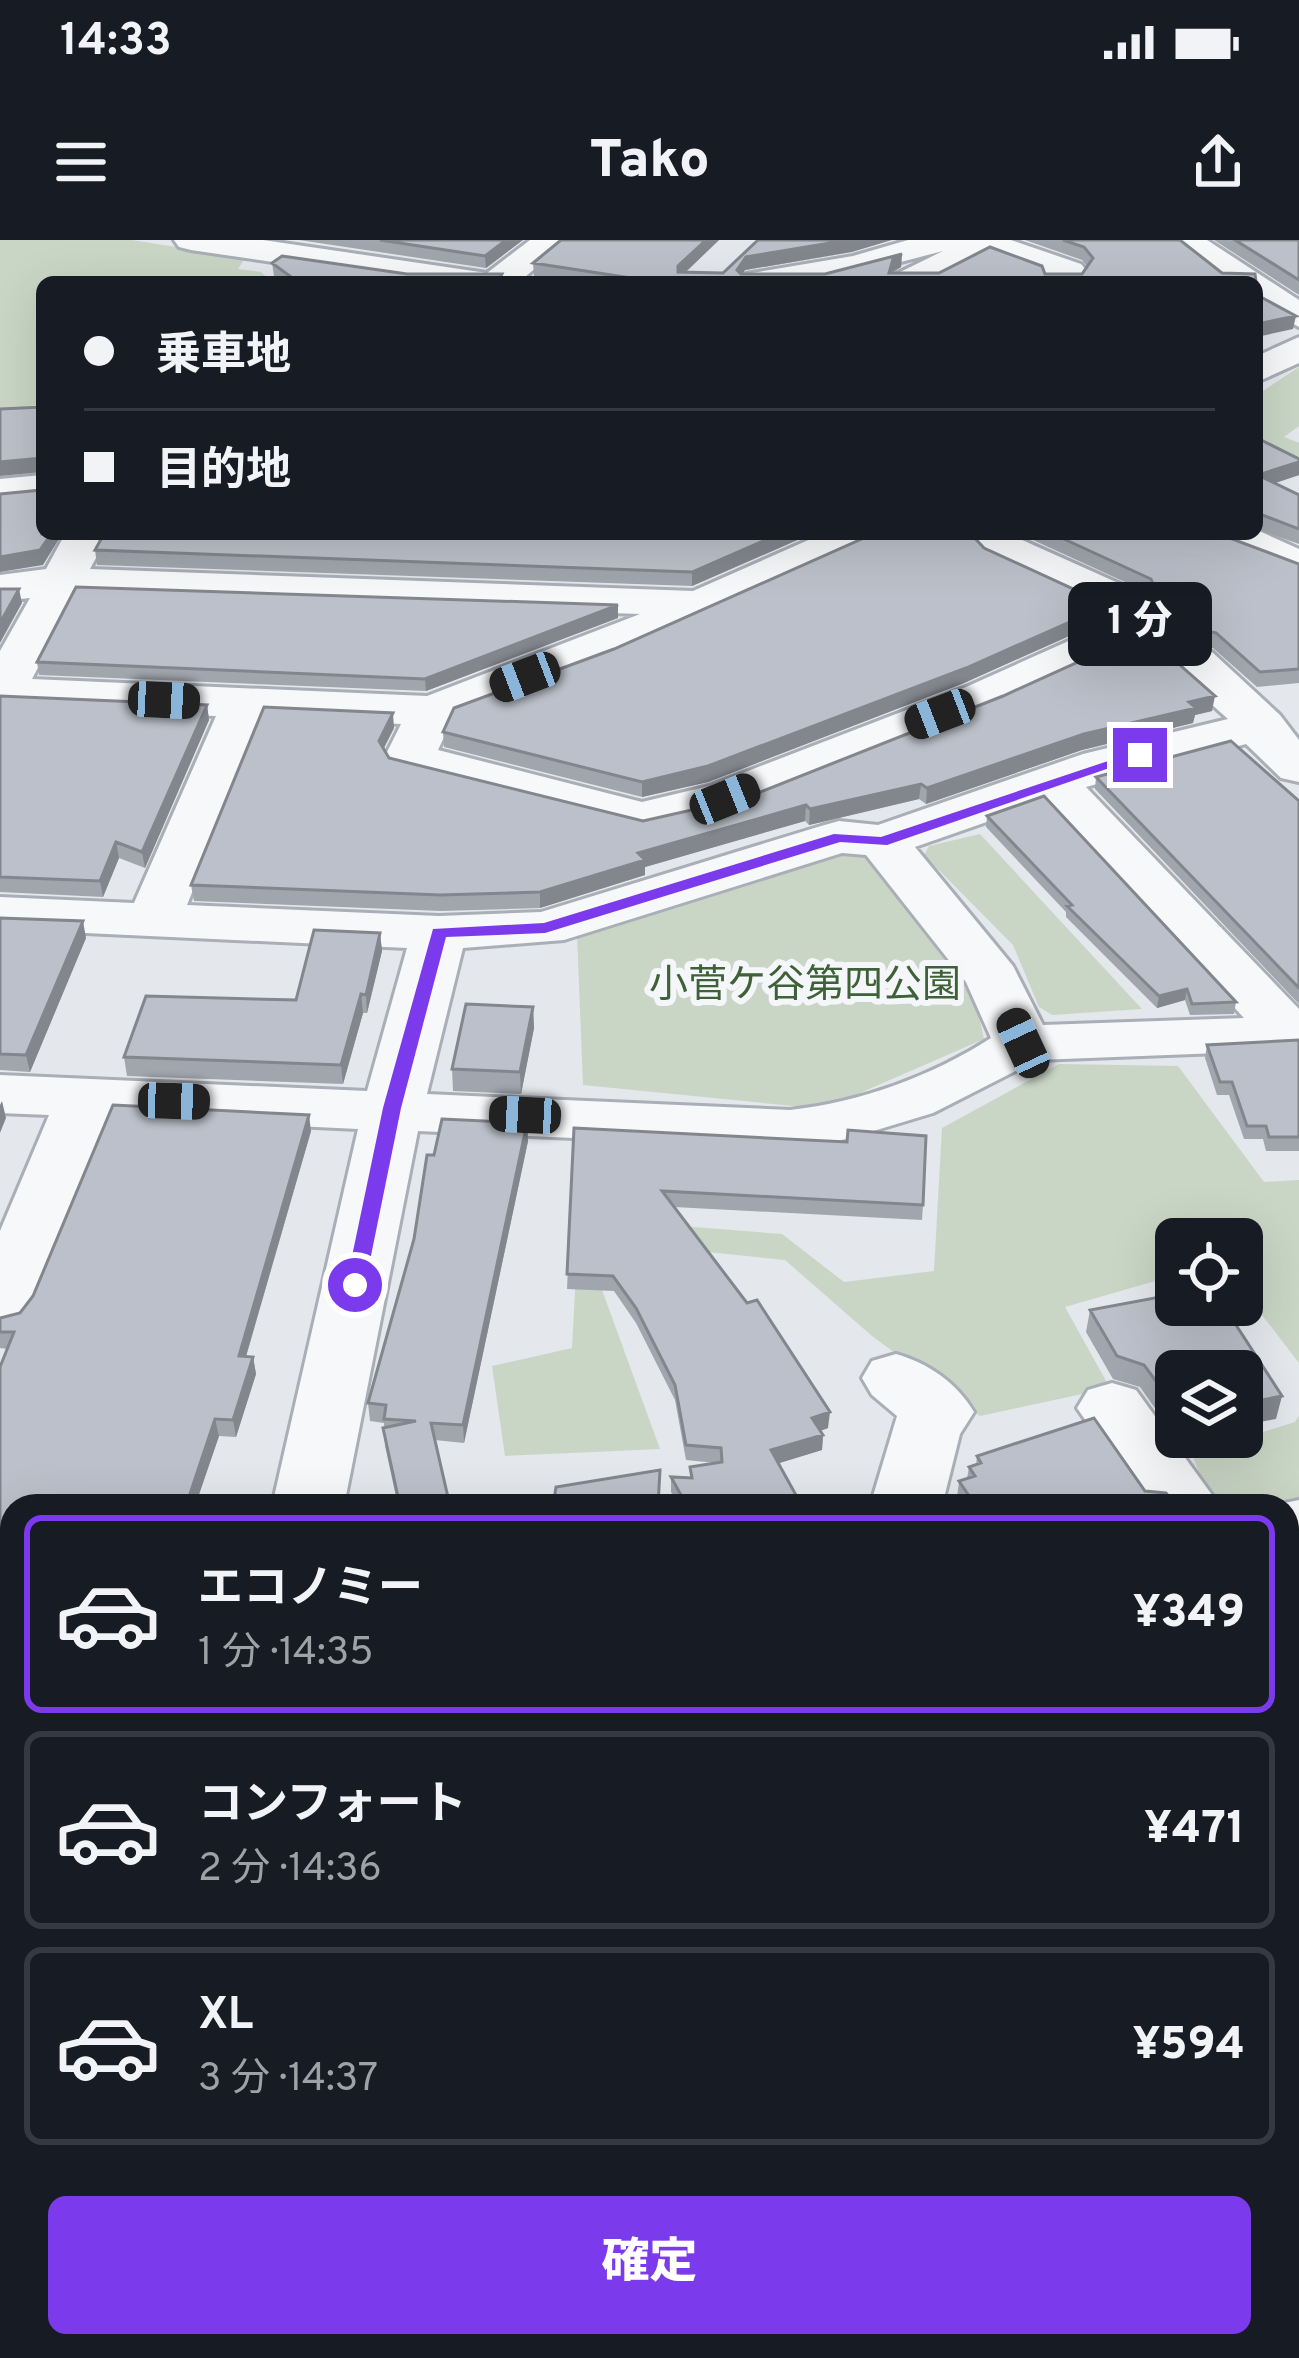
<!DOCTYPE html>
<html lang="ja">
<meta charset="utf-8">
<style>
body{margin:0;font-family:Overpass,"Noto Sans JP",sans-serif;background:#20242c;color:#f1f3f6;height:100vh;display:flex;flex-direction:column;font-size:45px;white-space:nowrap}
*{box-sizing:border-box;margin:0}
p{font-size:39px;color:#9ea1a6}
.icon{flex:none;width:66px;height:66px;fill:none;stroke:currentColor;stroke-width:2;stroke-linecap:round;stroke-linejoin:round}
.map{position:relative;flex:1;overflow:hidden}
.drawer{position:absolute;left:0px;top:1254px;width:1299px;height:864px;display:flex;flex-direction:column;background:#171b24;border-radius:36px 36px 0 0;box-shadow:0 12px 48px #0002}
.drawer>*{flex:none}
.top-card{position:absolute;left:36px;top:36px;width:1227px;height:264px;border-radius:18px;box-shadow:0 12px 48px #0002;display:grid;align-content:center;height:264px;padding:0 48px;background:#171b24}
.fabs{position:absolute;left:1155px;top:978px;display:grid;gap:24px}
.fabs a{display:grid;place-items:center;width:108px;height:108px;border-radius:18px;background:#171b24;box-shadow:0 12px 48px #0002;font-size:60px}
.end{position:absolute;width:54px;height:54px;margin:-27px;border:15px solid #7c3aed;background:#fff;box-shadow:0 0 0 6px #fff}
.from{border-radius:50%}
.bubble{position:absolute;height:84px;border-radius:18px;background:#171b24;box-shadow:0 12px 48px #0002;font-size:39px;font-weight:800;line-height:84px;text-align:center}
.car{position:absolute;width:36px;height:72px;margin:-36px -18px;border-radius:15px;box-shadow:0 0 9px 3px #0007;background:linear-gradient(#222 24%,#8ab4d8 0 40%,#222 0 76%,#8ab4d8 0 86%,#222 0)}
.top-card b{display:flex;align-items:center;gap:42px;height:114px;font-size:45px}
.top-card b+b{border-top:3px solid #363941}
.top-card i{width:30px;height:30px;background:#f1f3f6}
ul{padding:21px 0 0;list-style:none}
li{display:flex;align-items:center;gap:36px;height:198px;margin:0 24px 18px;padding:0 24px;border:6px solid #363941;border-radius:18px}
li div{flex:1}
li b{display:block;font-size:45px}
li em{font-style:normal;font-weight:800}
li.selected{border-color:#7c3aed}
li>.icon{width:108px;height:108px;stroke-width:1.5}
.primary-button{display:flex;gap:24px;margin-top:auto;padding:24px 48px}
.primary-button a{flex:1;height:138px;border-radius:18px;background:#7c3aed;color:#fff;font-size:48px;font-weight:800;line-height:138px;text-align:center}
.status{display:flex;justify-content:space-between;align-items:center;height:84px;padding:0 60px;background:#171b24;direction:ltr}
.status svg{height:33px;fill:currentColor}
header{display:flex;justify-content:space-between;align-items:center;height:156px;padding:0 48px;background:#171b24;font-size:54px;font-weight:800}
.map>svg:first-child{display:block}
.green{fill:#c9d6c5}
.lines{fill:none;stroke-linecap:round;stroke-linejoin:round}
.minor-casing{stroke:#a9aeb7;stroke-width:6}
.minor{fill:#f7f8fa;fill-rule:evenodd}
.wall{fill:#a1a5ae}
.shaded-wall{fill:#83868d}
.building{fill:#bbc0ca;stroke:#83868d;stroke-width:3}
.route{fill:#7c3aed}
.labels{text-anchor:middle;dominant-baseline:central;stroke-width:12;stroke-linejoin:round;paint-order:stroke}
.park-label{font-size:39px;fill:#3f6138;stroke:#f4f6f9}
</style>
<div class="status"><b>14:33</b><svg viewBox="0 0 49 12"><path d="M0 12V9h3v3zM5 12V6h3v6zM10 12V3h3v9zM15 12V0h3v12zM26 1h20v11H26zM47 4h2v5h-2z"/></svg></div>
<header><svg class="icon" aria-label="menu" viewBox="0 0 24 24"><path d="M4 6h16M4 12h16M4 18h16"/></svg>Tako<svg class="icon" aria-label="share" viewBox="0 0 24 24"><path d="M12 15V3M7 8l5-5 5 5M5 13v7h14v-7"/></svg></header>
<div class="map">
<svg width="1299" height="2118" viewBox="0 0 1299 2118">
<rect width="100%" height="100%" fill="#e4e7ec"/>
<path class="green" d="M0 0H132L245 18 238 29 261 32 272 42H42V164L0 171Z
M1299 127V186L1284 197 1299 203V229L1257 210V155Z
M980 594 1142 769 1052 775 1039 767 1013 705 924 615 929 606Z
M838 610 872 616 972 744 984 799 844 860 813 868 583 845 577 694Z
M1059 824 1178 826 1264 942 1299 940V1123L1242 1049V999H1176V1035L1065 1067 1110 1148 980 1176 872 1096 785 1020 668 1008 594 1028 660 1209 505 1216 492 1126 572 1108 578 997 668 985 782 994 844 1042 934 1031 942 888Z
M1299 1176V1264L1212 1266 1192 1214 1295 1182Z"/>
<g class="lines">
<defs>
<path id="minor" d="M174 0H263L487 33 530 0H569L519 42H408L191 10 179 7Z
M908 0H1011L1081 24 1087 31 1080 42H1044L1048 36 988 15 936 42H891L896 34 943 11 824 42H741L746 34 853 16Z
M1167 0H1207L1299 60V87L1257 64V42H1223Z
M1299 97V123L1257 142V116Z
M42 235V261L0 265V239Z
M1257 290 1299 309V338L1215 303 1208 294H1257Z
M65 294H109L90 329 693 351 822 294H880L873 303 613 420 452 480 438 510 642 562 709 546 966 447 1111 382 1108 373 984 318 962 294H1009L1145 355 1158 388 1151 398 1000 467 743 569 642 592 391 529 384 518 401 484 263 478 187 665 439 676 541 672 821 586 839 581 878 585 1083 514 1228 479 1165 423 1171 413 1195 408 1212 412 1280 475 1299 500V542L1281 538 1246 504 1086 547 1299 769V810L1037 820 933 873 847 899 790 908 418 891 344 1266H272L358 889 108 877 33 1070 23 1086 0 1093V991L49 875 0 873V835L367 851 407 708 0 689V657L134 663 216 476 0 468V411L30 358 0 361V335L46 329ZM76 355 640 374 427 456 32 439ZM1044 562 1244 778 1043 785 1013 726 915 607ZM842 613 866 615 966 742 991 798C932 836 861 862 790 870L427 854 463 708 564 700Z
M896 1114C928 1123 957 1143 974 1172L960 1194 942 1266H870L897 1176 872 1155 862 1138 872 1121Z
M1112 1143 1136 1150 1220 1266H1145L1077 1168 1088 1150Z
M1299 1260V1314L1287 1315V1266H1270Z
M0 1664 12 1665V1741L0 1740Z
M1299 1789V1871L1287 1875V1793Z
M48 2106H146L144 2118H46Z
M584 2106H682V2118H584Z
M946 2106H1044L1045 2118H947Z"/>
</defs>
<use href="#minor" class="minor-casing"/>
<use href="#minor" class="minor"/>
</g>
<path class="wall" d="M299 0H523L486 28Z
M719 0 685 33H723L852 12 745 30 742 34H825L902 14 901 27 892 33 1082 34 1087 26 1082 20 1025 0H1180L1222 33 1256 42H574L534 36 533 23Z
M1214 0H1299V55Z
M272 23 407 34H502V42H282L274 36Z
M1257 198 1299 235 1275 243 1299 255V304L1257 289Z
M104 294H811L692 346 97 325 95 310Z
M1020 294H1219L1299 324V443L1257 447 1213 408 1194 404 1170 409 1168 414 1212 471 1195 475 1193 483 1082 510 926 564 919 559 809 585 805 581 645 627V635L540 668 441 671 194 661 191 645 394 488 383 509 389 518 643 581 745 558 1003 456 1155 387 1160 380 1149 353Z
M984 308 1105 380 964 443 708 542 642 557 444 507 443 492 614 409Z
M618 378 426 451 39 435 37 422Z
M0 456 207 465 209 480 145 628 119 618 103 657 0 652Z
M1096 537 1299 561V764L1095 549Z
M987 576 1236 762 1234 774 1190 775 1185 760 1157 768 1066 677V672L986 587Z
M0 678 86 698 30 832 0 830Z
M380 693 382 711 367 773H363L343 844 127 836 124 817 296 760Z
M533 767 534 788 521 854 453 851 452 829Z
M1299 800V911H1266L1263 899H1244L1229 855H1217L1205 818 1207 805Z
M527 883 528 901 464 1203 435 1200 450 1266H398L385 1206 384 1183 370 1181 368 1163 414 999 434 915Z
M574 888 923 965 922 980 674 967 828 1188 820 1191 823 1195 822 1210 778 1223 802 1266H679L671 1252V1237L690 1238V1227L716 1223 686 1220 675 1160 636 1083 614 1051 567 1049Z
M311 891 246 1117H253L256 1134 236 1197 219 1196 195 1266H12V1596L0 1595V1127L7 1109 0 1108V1078L20 1073Z
M1090 1070 1276 1179 1176 1131V1197H1182L1176 1198 1140 1147 1113 1139 1086 1092Z
M977 1216 1145 1251 1176 1266H962L957 1258 959 1241 967 1239 969 1227 976 1225Z
M1078 2106H1287L1299 2118H1079L1077 2110Z"/>
<path class="shaded-wall" d="M506 0H523L486 28 485 16Z
M706 0H719L678 39V26Z
M848 0H892L852 12 745 30 737 42V30L746 17Z
M902 14 901 27 892 32 889 42V33L893 19Z
M1296 76 1293 89 1257 97V84Z
M42 218V232L0 236V222Z
M1299 222V235L1257 249 1258 235Z
M51 294H62L43 325 0 332V317Z
M779 294H811L692 346V332Z
M19 349 22 363 0 403V383Z
M618 365V378L426 451 425 439Z
M1108 365 1105 380 964 443 708 542 642 557V542Z
M1197 389 1194 404 1170 409 1162 426 1164 411 1173 394Z
M1215 456 1212 471 1195 475 1193 483 1082 510 926 564 927 548 1084 494 1189 462Z
M207 465 209 480 145 628 142 612Z
M393 473 394 488 380 516 379 501Z
M921 544 919 559 809 585 810 569Z
M806 565 805 581 645 627V635L540 668V652L638 613Z
M116 602 119 618 103 657 100 641Z
M83 681 86 698 30 832 26 815Z
M380 693 382 711 367 773 366 755Z
M1187 749 1185 760 1157 768 1159 756Z
M361 754 363 773 343 844 341 825Z
M533 767 534 788 521 854 520 832Z
M2 861 6 878 0 893V865Z
M309 875 311 891 241 1133 239 1116Z
M527 883 528 901 464 1203 463 1185Z
M253 1117 256 1134 236 1197 233 1180Z
M1282 1156 1276 1179 1242 1185V1164Z
M830 1172 828 1188 811 1194 812 1178Z
M215 1179 219 1196 195 1266H186Z
M823 1195 822 1210 770 1226 771 1210Z
M1299 1528V1543L1287 1548V1533Z
M1299 1721V1735L1287 1740 1289 1725Z
M1299 1743 1294 1759 1287 1761V1747Z
M12 2055V2104L8 2118H0V2097Z"/>
<path class="building" d="M380 0H506L485 16Z
M561 0H706L678 26V32L723 33 758 0H848L746 17 737 30 741 34H825L902 14 893 19 889 33H939L990 7 1042 26 1045 34H1082L1093 18 1084 7 1063 0H1180L1222 33 1255 34 1256 42H630L631 38 533 23Z
M1235 0H1299V40Z
M282 16 407 34H502L498 42H298L272 23Z
M1257 55 1296 76 1257 84Z
M42 167V218L0 222V169Z
M1257 198 1299 219V222L1258 235 1299 255V289L1257 273Z
M42 250V294H51L40 310 0 317V254Z
M104 294H779L692 332 95 310Z
M873 294H971L984 308 1108 365 966 428 708 526 642 542 443 492 454 468 614 409Z
M1053 294H1219L1299 324V429L1260 432 1216 393 1197 389 1173 394 1164 411 1215 456 1189 462 1196 468 1084 494 927 548 921 544 810 569 806 565 638 613 645 620 540 652 440 655 191 645 264 467 393 473 379 501 389 518 643 581 745 558 1003 456 1155 387 1165 372 1151 339Z
M76 347 618 365 425 439 37 422Z
M0 349H19L0 383Z
M0 456 207 465 142 612 116 602 100 641 0 637Z
M1231 501 1299 561V748L1096 537Z
M1044 556 1236 762 1192 764 1187 749 1159 756 1067 666 1072 665 987 576Z
M0 678 83 681 26 815 0 814Z
M314 690 380 693 366 755 361 754 341 825 124 817 146 756 296 760Z
M466 764 533 767 520 832 452 829Z
M1299 800V897H1269L1266 886H1247L1232 842H1220L1207 805Z
M113 865 309 875 239 1116 253 1117 233 1180 215 1179 186 1266H12V1580L0 1579V1127L14 1092H0V1078L20 1073 33 1056Z
M442 879 527 883 463 1185 431 1183 450 1266H400L383 1188 416 1181 384 1179 386 1165 368 1163 414 999 427 915H434Z
M574 888 847 902 848 890 926 896 923 965 662 951 747 1063 757 1060 830 1172 812 1178 823 1195 771 1210 802 1266H687L671 1237 692 1238 690 1227 722 1222 721 1208 686 1205 675 1145 636 1068 613 1036 567 1034Z
M1176 1054V1065H1223L1282 1156 1242 1164V1131H1176V1168L1144 1125 1117 1116 1090 1070Z
M1094 1178 1145 1251 1166 1253 1176 1266H976L959 1241 975 1236 969 1227 981 1223 977 1216Z
M660 1230 658 1266H553L556 1247Z
M1299 1313V1528L1287 1533V1315Z
M1299 1643V1721L1289 1725 1299 1743 1287 1747V1648Z
M0 1771 12 1772V2055L0 2097Z
M1299 1914V2118H1091L1087 2106H1287V1916Z
M224 2106H506L504 2118H221Z
M703 2106H800L801 2118H704Z"/>
<path class="route" d="M1135 512 1147 515 887 605 840 602 545 693 446 697 401 868 365 1045 355 1051 348 1050 346 1045 383 868 433 689 544 683 834 594 881 597Z"/>
<g class="labels">
<g class="park-label">
<text x="805" y="747">小菅ケ谷第四公園</text>
</g>
</g>
</svg>
<div class="fabs">
<a><svg class="icon" aria-label="locate" viewBox="0 0 24 24"><circle cx="12" cy="12" r="6"/><path d="M12 2v4M12 18v4M2 12h4M18 12h4"/></svg></a>
<a><svg class="icon" aria-label="layers" viewBox="0 0 24 24"><path d="M12 4l9 5-9 5-9-5zM3 14l9 5 9-5"/></svg></a>
</div>
<i class="end from" style="left:355px;top:1045px"></i>
<i class="end" style="left:1140px;top:515px"></i>
<div class="bubble" style="left:1068px;top:342px;width:144px">1 分</div>
<i class="car" style="left:525px;top:437px;rotate:249deg"></i>
<i class="car" style="left:164px;top:460px;rotate:93deg"></i>
<i class="car" style="left:940px;top:474px;rotate:249deg"></i>
<i class="car" style="left:725px;top:559px;rotate:68deg"></i>
<i class="car" style="left:1023px;top:803px;rotate:335deg"></i>
<i class="car" style="left:174px;top:861px;rotate:92deg"></i>
<i class="car" style="left:525px;top:875px;rotate:273deg"></i>
<div class="top-card">
<b><i class="from"></i>乗車地</b>
<b><i></i>目的地</b>
</div>
<section class="drawer">
<ul>
<li class="selected"><svg class="icon" aria-label="car" viewBox="0 0 24 24"><path d="M5 17H2v-5l4-1 3-4h7l3 4 3 1v5h-3M9 17h6M6 11h13"/><circle cx="7" cy="17" r="2"/><circle cx="17" cy="17" r="2"/></svg><div><b>エコノミー</b><p>1 分 · 14:35</p></div><em>¥349</em></li>
<li><svg class="icon" aria-label="car" viewBox="0 0 24 24"><path d="M5 17H2v-5l4-1 3-4h7l3 4 3 1v5h-3M9 17h6M6 11h13"/><circle cx="7" cy="17" r="2"/><circle cx="17" cy="17" r="2"/></svg><div><b>コンフォート</b><p>2 分 · 14:36</p></div><em>¥471</em></li>
<li><svg class="icon" aria-label="car" viewBox="0 0 24 24"><path d="M5 17H2v-5l4-1 3-4h7l3 4 3 1v5h-3M9 17h6M6 11h13"/><circle cx="7" cy="17" r="2"/><circle cx="17" cy="17" r="2"/></svg><div><b>XL</b><p>3 分 · 14:37</p></div><em>¥594</em></li>
</ul>
<div class="primary-button"><a>確定</a></div>
</section>
</div>
